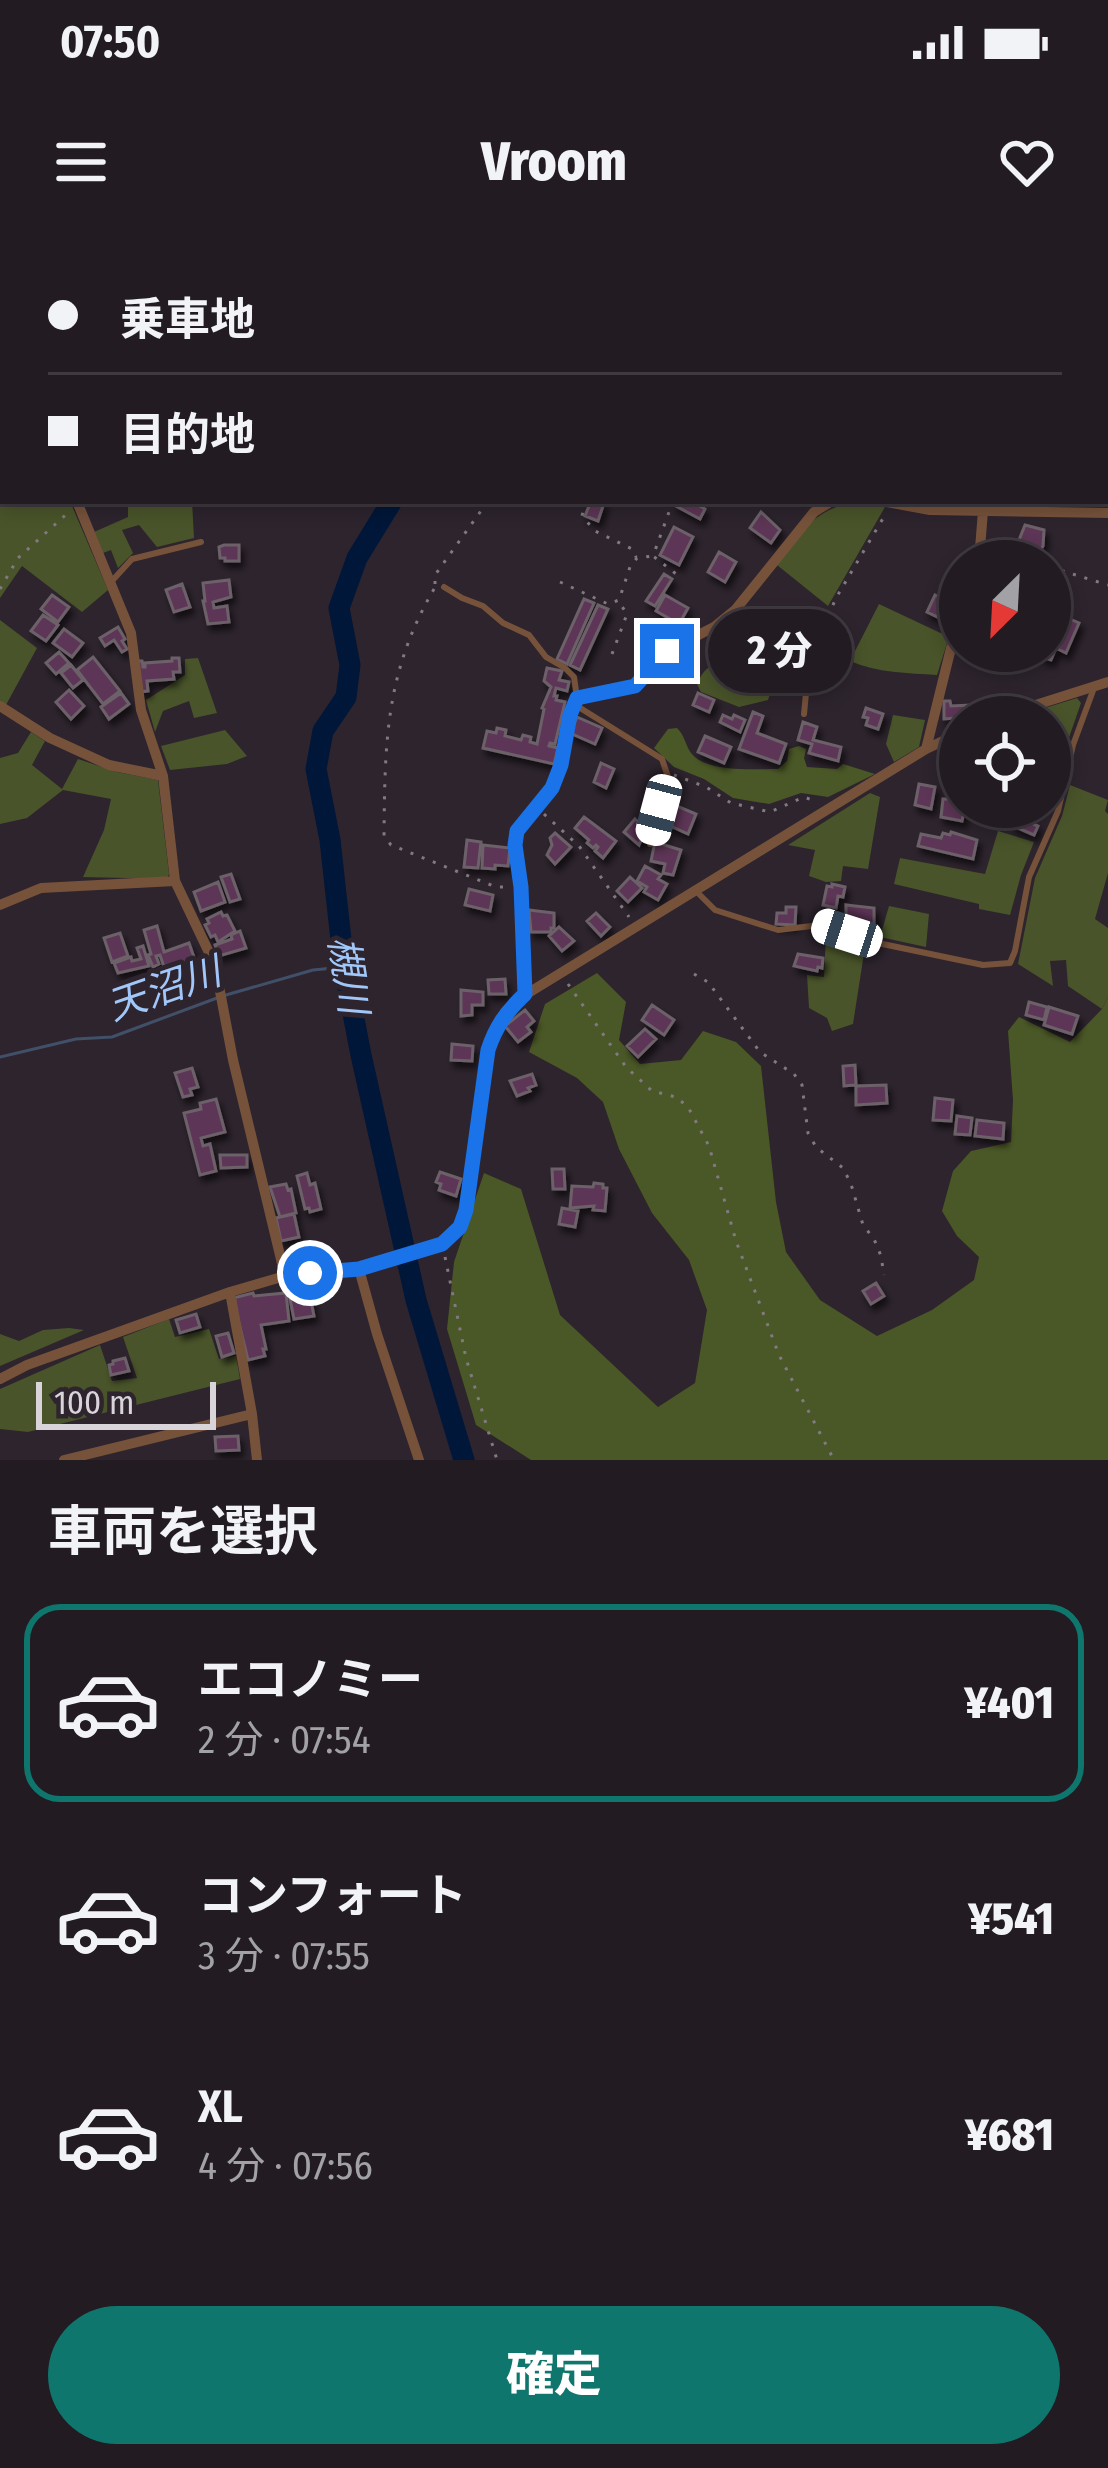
<!DOCTYPE html>
<html lang="ja">
<meta charset="utf-8">
<style>
body{margin:0;font-family:"Fira Sans Condensed","Noto Sans JP",sans-serif;background:#2e282f;color:#f1f3f6;height:100vh;display:flex;flex-direction:column;font-size:45px;white-space:nowrap}
*{box-sizing:border-box;margin:0}
p{font-size:39px;color:#a2a1a5}
.icon{flex:none;width:66px;height:66px;fill:none;stroke:currentColor;stroke-width:2;stroke-linecap:round;stroke-linejoin:round}
.map{position:relative;height:1220px;overflow:hidden}
.side{display:flex;flex-direction:column;background:#221b22;flex:1}
.side>*{flex:none}
.top-card{position:absolute;left:0px;top:0px;width:1110px;height:264px;box-shadow:0 6px 18px #0003,0 0 0 3px #3f3940;display:grid;align-content:center;height:264px;padding:0 48px;background:#221b22}
.needle{width:78px;rotate:204deg}
.buttons{position:absolute;left:939px;top:300px;display:grid;gap:24px}
.buttons a{display:grid;place-items:center;width:132px;height:132px;border-radius:50%;background:#221b22;box-shadow:0 6px 18px #0003,0 0 0 3px #3f3940;font-size:60px}
.scale{position:absolute;left:36px;bottom:30px;width:180px;box-sizing:border-box;padding-left:12px;border:6px solid #d9d4d9;border-top:0;font-size:33px;line-height:42px;white-space:nowrap;color:#d9d4d9;-webkit-text-stroke:9px #2d242d;paint-order:stroke}
.end{position:absolute;width:54px;height:54px;margin:-27px;border:15px solid #1a73e8;background:#fff;box-shadow:0 0 0 6px #fff}
.from{border-radius:50%}
.bubble{position:absolute;height:84px;border-radius:42px;background:#221b22;box-shadow:0 6px 18px #0003,0 0 0 3px #3f3940;font-size:39px;font-weight:800;line-height:84px;text-align:center}
.car{position:absolute;width:36px;height:72px;margin:-36px -18px;border-radius:15px;box-shadow:0 0 9px 3px #0007;background:linear-gradient(#fff 24%,#345 0 40%,#fff 0 76%,#345 0 86%,#fff 0)}
.top-card b{display:flex;align-items:center;gap:42px;height:114px;font-size:45px}
.top-card b+b{border-top:3px solid #3f3940}
.top-card i{width:30px;height:30px;background:#f1f3f6}
ul{padding:0;list-style:none}
li{display:flex;align-items:center;gap:36px;height:198px;margin:0 24px 18px;padding:0 24px;border:6px solid transparent;border-radius:36px}
li div{flex:1}
li b{display:block;font-size:45px}
li em{font-style:normal;font-weight:800}
li.active{border-color:#0f766e}
li>.icon{width:108px;height:108px;stroke-width:1.5}
h2{padding:0 48px;font-size:54px;line-height:144px}
.action{display:flex;gap:24px;margin-top:auto;padding:24px 48px}
.action a{flex:1;height:138px;border-radius:72px;background:#0f766e;color:#fff;font-size:48px;font-weight:800;line-height:138px;text-align:center}
.status{display:flex;justify-content:space-between;align-items:center;height:84px;padding:0 60px;background:#221b22;direction:ltr}
.status svg{height:33px;fill:currentColor}
header{display:flex;justify-content:space-between;align-items:center;height:156px;padding:0 48px;background:#221b22;font-size:54px;font-weight:800}
.map>svg:first-child{display:block}
.green{fill:#49542a}
.forest{fill:#4a5726}
.lines{fill:none;stroke-linecap:round;stroke-linejoin:round}
.stream{stroke:#415069;stroke-width:3}
.river{stroke:#001739;stroke-width:21}
.building{fill:#5d3656;stroke:#6c6169;stroke-width:3;filter:url(#shadow)}
.path{stroke:#817a81;stroke-width:3;stroke-dasharray:3 9;stroke-linecap:butt}
.lane{stroke:#76523b;stroke-width:6}
.street{stroke:#76523b;stroke-width:10}
.route{stroke:#1a73e8;stroke-width:15}
.labels{text-anchor:middle;dominant-baseline:central;stroke-width:10;stroke-linejoin:round;paint-order:stroke}
.water-label{font-size:39px;font-style:italic;fill:#a1c7fa;stroke:#2d242d}
</style>
<div class="status"><b>07:50</b><svg viewBox="0 0 49 12"><path d="M0 12V9h3v3zM5 12V6h3v6zM10 12V3h3v9zM15 12V0h3v12zM26 1h20v11H26zM47 4h2v5h-2z"/></svg></div>
<header><svg class="icon" aria-label="menu" viewBox="0 0 24 24"><path d="M4 6h16M4 12h16M4 18h16"/></svg>Vroom<svg class="icon" aria-label="heart" viewBox="0 0 24 24"><path d="M12 20l-8-8c-3-5 5-10 8-4 3-6 11-1 8 4z"/></svg></header>
<div class="map">
<svg width="1108" height="1220" viewBox="0 0 1108 1220">
<defs>
<filter id="shadow"><feDropShadow dx="3.5" dy="6" stdDeviation="3" flood-color="#0009"/></filter>
</defs>
<rect width="100%" height="100%" fill="#2d242d"/>
<path class="green" d="M3 130V261H74L72 266 108 350 82 372 22 326 0 358V132Z
M167 261H192L194 298 157 307 139 285 122 290 133 313 118 328 111 310 103 313 94 292 128 277V267Z
M855 262 885 267 828 366 777 325C802 292 812 270 855 262Z
M879 364 949 397 937 435C907 433 878 433 850 421Z
M0 380 37 408 6 465 0 461Z
M734 406 777 432 768 460 739 467 701 452 697 444C705 426 712 423 731 423Z
M198 418 217 473 194 478 189 461 163 471 155 492 146 460 185 435V419Z
M1077 458 1081 463 1065 509 1050 505V477H1016Z
M893 475 925 480 919 507 894 522 886 504Z
M225 490 247 516 227 524 170 530 161 506Z
M31 492 45 501 32 525 62 549 78 519 117 532 158 540 169 634 167 639 83 637 104 590 111 559 63 550 27 578 0 584V518L18 513Z
M1070 545 1108 560 1105 571 1108 574V633L1095 679 1108 688V757L1102 769 1068 746 1066 720 1050 721 1053 746 1018 724 1035 638 1062 576Z
M870 553 880 557 868 629 843 626 841 641 826 642 809 636 815 610 788 605Z
M998 591 1034 602 1021 635 1010 675 979 669V664L894 644 900 618 985 634Z
M889 666 929 674 926 707 880 697Z
M826 695 865 707 853 784 832 791 827 778 809 768 807 735 824 737Z
M169 1079 175 1097 209 1089 219 1119 236 1116 240 1139 28 1192 0 1189V1149L100 1105 112 1141 137 1138 123 1097Z
M69 1088 84 1090 0 1126V1094L19 1101 43 1090Z"/>
<path class="forest" d="M0 0H1108V62L1107 3H3V130L0 132Z
M677 488C685 496 685 504 691 513 706 533 755 529 778 529L787 521 789 509 799 506 806 509 804 518 807 527 837 529 843 524 875 534 828 557 801 553 769 564 733 558 704 539 674 527 654 508 668 489Z
M597 733 626 762 619 800 640 824 681 820 703 791 736 802 761 826 776 962 786 1012 820 1060 877 1096 932 1070 974 1040 979 1017 957 996 942 971 953 931 971 911 1011 902 1013 860 1008 791 1019 777 1070 802 1102 769 1108 757V1220H531L476 1185 447 1089 454 1022 484 933 521 949 560 1075 658 1167 695 1143 707 1070 689 1020 652 973 619 909 603 862 577 838 529 812 545 764Z"/>
<g class="lines">
<path class="stream" d="M226 755 313 730 344 727
M0 817 76 799 112 797 217 758"/>
<path class="river" d="M1107 150H1108
M392 261 357 318 339 368 350 425 346 457 323 491 316 529 330 600 344 727 361 815 416 1060 464 1220"/>
</g>
<path class="building" d="M591 261 604 263 598 281 585 276Z
M677 261H691L705 269 700 279 674 265Z
M761 272 780 290 771 303 750 288Z
M1025 285 1044 290 1043 306 1038 314 1019 309V300Z
M674 287 693 297 679 325 660 315Z
M224 305H239V321H225V318H220L219 307Z
M719 312 736 322 725 342 708 332Z
M664 334 672 339 655 366 646 361Z
M229 340 231 357 213 362 214 368 227 366 229 382 208 384 203 361H205L203 343Z
M182 344 190 367 174 372 166 350Z
M52 355 69 367 58 382 41 369Z
M665 355 688 368 679 384 656 371Z
M935 355 958 366 950 383 927 372Z
M584 359 594 363 567 424 557 419Z
M598 365 608 369 580 430 570 425Z
M43 375 58 385 46 401 31 391Z
M1060 375 1068 379 1051 420 1042 417 1044 411H1050V398Z
M1070 379 1079 383 1066 413 1058 409Z
M118 387 125 399 122 401 127 409 122 412 114 400 105 406 100 398Z
M760 387 780 399 771 414 751 402Z
M64 389 83 403 72 417 53 403Z
M797 407 805 411 796 430 777 422 783 408 794 413Z
M59 412 69 423 56 434 46 423Z
M93 417 120 451 103 464 77 430Z
M172 418H179L180 432H173L174 439 147 441 148 451 140 452 137 421H142L143 427H145V423L172 421Z
M71 425 83 440 73 448 61 433Z
M547 428 562 431 559 440 569 442 567 451 556 448 554 456H557L556 460 565 462 555 504 550 503 549 506 558 508 554 524 483 508 487 491 496 493 497 488 506 490 505 496 521 500 523 495 531 497 530 502 537 504 544 469 542 468 551 447 544 441Z
M69 450 84 466 71 479 56 462Z
M121 453 129 464 109 479 101 467Z
M698 453 714 460 709 472 693 465Z
M944 461H950L951 466 970 465V477L944 479Z
M866 468 883 474 878 489 866 485 868 478 863 477Z
M753 472 763 476 757 493 786 504 779 523 739 509Z
M723 475 732 479 734 475 745 480 740 492 720 482Z
M577 477 602 488 595 504 570 493Z
M803 482 817 487 813 500 841 507 838 521 809 513 812 504 798 500Z
M705 496 731 507 724 523 698 512Z
M601 523 614 529 606 548 594 542Z
M919 544 935 547 931 569 915 565Z
M953 544 960 547V567H965L962 581 941 577 943 559H947Z
M672 564 696 574 688 594 664 583Z
M584 577 616 601 603 618 595 611 598 607 596 605 593 608 587 603 589 600 575 588Z
M1017 577 1038 586 1034 595 1013 586Z
M635 579 641 585 637 589 644 594 639 605 624 592Z
M951 592 977 600 973 619 918 606 921 594 941 598 943 593 950 595Z
M555 593 571 607 555 624 547 615 552 605 550 598Z
M467 600 481 602 478 628 464 627Z
M655 602 681 610 673 635 663 633 665 624 651 621Z
M483 605 510 608 508 626 495 625V629L482 628Z
M645 626 661 635 658 639 667 644 658 660 644 652 647 647 637 641Z
M231 634 240 659 230 662 221 637Z
M630 637 642 648 628 662 617 651Z
M218 642 225 662 201 671 194 652Z
M832 644 845 647 843 657 838 656 836 668 823 665 827 646 832 647Z
M469 649 493 655 490 671 465 665Z
M846 665 874 668V687L846 685Z
M786 667H796L795 685 776 684 777 673H786Z
M529 670 554 673V688H551V692H531Z
M221 672 223 676 227 675 235 691 218 702 215 695 211 697 205 685 209 683 207 679Z
M596 673 610 687 601 696 587 681Z
M157 686 164 712 189 703 195 720 165 730 160 715 156 716 159 724 153 727 148 715 151 714 144 690Z
M559 687 574 701 562 711 549 696Z
M240 691 246 708 219 716 215 705 232 699 231 695Z
M120 693 128 716 112 722 104 698Z
M143 706 149 726 118 733 114 723 131 717 132 721 141 719 137 708Z
M798 714 823 718 822 728 818 727 817 731 794 726Z
M505 739 506 754H489L488 740Z
M461 750 483 752V765H472V775L461 776Z
M1029 762 1047 767 1044 780 1026 775Z
M652 765 674 780 664 795 642 780Z
M1049 767 1078 776 1072 794 1044 785Z
M525 770 534 781 527 787 531 792 518 802 505 786Z
M645 789 656 799 638 817 627 806Z
M452 804 473 806 472 821 451 820Z
M855 825 856 845 844 846 843 826Z
M192 828 198 847 190 849 192 855 183 857 175 833Z
M532 834 536 845 528 848 530 851 517 856 510 841Z
M886 845 887 863 856 865V846Z
M935 858 953 860 951 881 933 880Z
M216 859 225 892 201 898 203 906 210 904 216 931 200 935 184 873 201 869 200 863Z
M957 876 972 878 970 895 955 894Z
M977 880 1004 883 1003 899 975 896Z
M220 915H247V927L221 928Z
M552 929H564L565 949H553Z
M440 932 461 939 456 956 439 950 441 944 436 942Z
M307 933 310 945 315 943 321 969 310 972 309 968 305 969 297 936Z
M594 943 603 944V948H607L605 971 593 970 594 966 570 968 572 946 593 947Z
M286 944 288 950 291 949 296 973 280 977 270 947Z
M562 968 578 971 575 987 559 984Z
M294 974 299 997 281 1001 276 978Z
M876 1043 884 1056 871 1064 863 1051Z
M253 1053 254 1056 286 1053 289 1081 261 1085 266 1109H263L265 1116 248 1120 233 1058Z
M310 1056 314 1076 294 1079 290 1059Z
M196 1074 200 1087 180 1093 176 1080Z
M228 1093 234 1113 222 1117 216 1096Z
M125 1118 129 1131 111 1135 109 1125 113 1124V1121Z
M238 1196 239 1210 216 1211 215 1197Z"/>
<g class="lines">
<path class="path" d="M572 0 579 3
M1107 65H1108
M585 261 582 276 595 291 632 309 636 317
M673 261 653 316 680 337
M994 305 1035 321
M1050 327 1108 345
M560 342 608 364 619 360 630 327 637 318 653 316
M435 344V335L488 261
M0 349 18 318 70 271
M434 349C385 433 385 502 384 596L391 605 496 647H507
M612 414 627 374 619 362
M804 431 836 358 885 275
M674 535 706 547 731 563 770 572 804 557 815 561
M544 574 579 606 629 677
M694 734 708 742 760 812 794 834 802 845 808 893 816 907 843 928 851 944 863 985 874 999 881 1016 884 1035
M568 744 626 827 652 851 676 857 688 867 709 906 736 1001 779 1115 834 1220
M445 1017 466 1118 497 1220"/>
<path class="lane" d="M111 342 132 319 201 302
M444 347 462 358 483 366 503 383 529 395 546 417 565 428 574 437 577 458
M716 389 771 425 800 440 806 453 804 474
M577 466 662 519 668 537 650 604
M695 650 715 670 778 690 820 685 873 702 983 725 1010 723 1015 711 1029 637 1058 571 1073 505 1094 448"/>
<path class="street" d="M881 261 930 270 1108 273
M78 264 131 393 141 470 163 536 175 641 215 725 233 820 285 1036
M979 321 983 271
M0 466 50 498 109 525 163 536
M998 477 1108 442
M926 509 951 408 960 388
M0 665 41 648 175 641
M525 755 521 647 515 605 516 591 552 548 561 525 570 475 577 458 635 446 667 411 714 387 736 369 814 272 832 261
M359 1029 377 1094 419 1220
M230 1052 252 1174 257 1220
M0 1139 27 1125 230 1052 285 1036 359 1029 442 1004 460 987 466 970 487 810 505 772 525 755 926 509 960 493
M64 1220 252 1174"/>
</g>
<g class="lines">
<path class="route" d="M310 1033 359 1029 442 1004 460 987 466 970 488 810C496 786 506 772 525 754L521 647 515 605 517 591 552 548 561 525 570 475 577 458 635 446 667 411"/>
</g>
<g class="labels">
<g class="water-label">
<text transform="translate(348 735) rotate(81)">槻川</text>
<text transform="translate(164 749) rotate(-19)">天沼川</text>
</g>
</g>
</svg>
<div class="buttons">
<a><svg class="needle" viewBox="-14 -14 28 28"><path d="M0-13l5 13h-10z" fill="#e53935"/><path d="M0 13l5-13h-10z" fill="#a2a1a5"/></svg></a>
<a><svg class="icon" aria-label="locate" viewBox="0 0 24 24"><circle cx="12" cy="12" r="6"/><path d="M12 2v4M12 18v4M2 12h4M18 12h4"/></svg></a>
</div>
<div class="scale">100 m</div>
<i class="end from" style="left:310px;top:1033px"></i>
<i class="end" style="left:667px;top:411px"></i>
<div class="bubble" style="left:708px;top:369px;width:144px">2 分</div>
<i class="car" style="left:659px;top:570px;rotate:195deg"></i>
<i class="car" style="left:847px;top:693px;rotate:288deg"></i>
<div class="top-card">
<b><i class="from"></i>乗車地</b>
<b><i></i>目的地</b>
</div>
</div>
<section class="side">
<h2>車両を選択</h2>
<ul>
<li class="active"><svg class="icon" aria-label="car" viewBox="0 0 24 24"><path d="M5 17H2v-5l4-1 3-4h7l3 4 3 1v5h-3M9 17h6M6 11h13"/><circle cx="7" cy="17" r="2"/><circle cx="17" cy="17" r="2"/></svg><div><b>エコノミー</b><p>2 分 · 07:54</p></div><em>¥401</em></li>
<li><svg class="icon" aria-label="car" viewBox="0 0 24 24"><path d="M5 17H2v-5l4-1 3-4h7l3 4 3 1v5h-3M9 17h6M6 11h13"/><circle cx="7" cy="17" r="2"/><circle cx="17" cy="17" r="2"/></svg><div><b>コンフォート</b><p>3 分 · 07:55</p></div><em>¥541</em></li>
<li><svg class="icon" aria-label="car" viewBox="0 0 24 24"><path d="M5 17H2v-5l4-1 3-4h7l3 4 3 1v5h-3M9 17h6M6 11h13"/><circle cx="7" cy="17" r="2"/><circle cx="17" cy="17" r="2"/></svg><div><b>XL</b><p>4 分 · 07:56</p></div><em>¥681</em></li>
</ul>
<div class="action"><a>確定</a></div>
</section>
